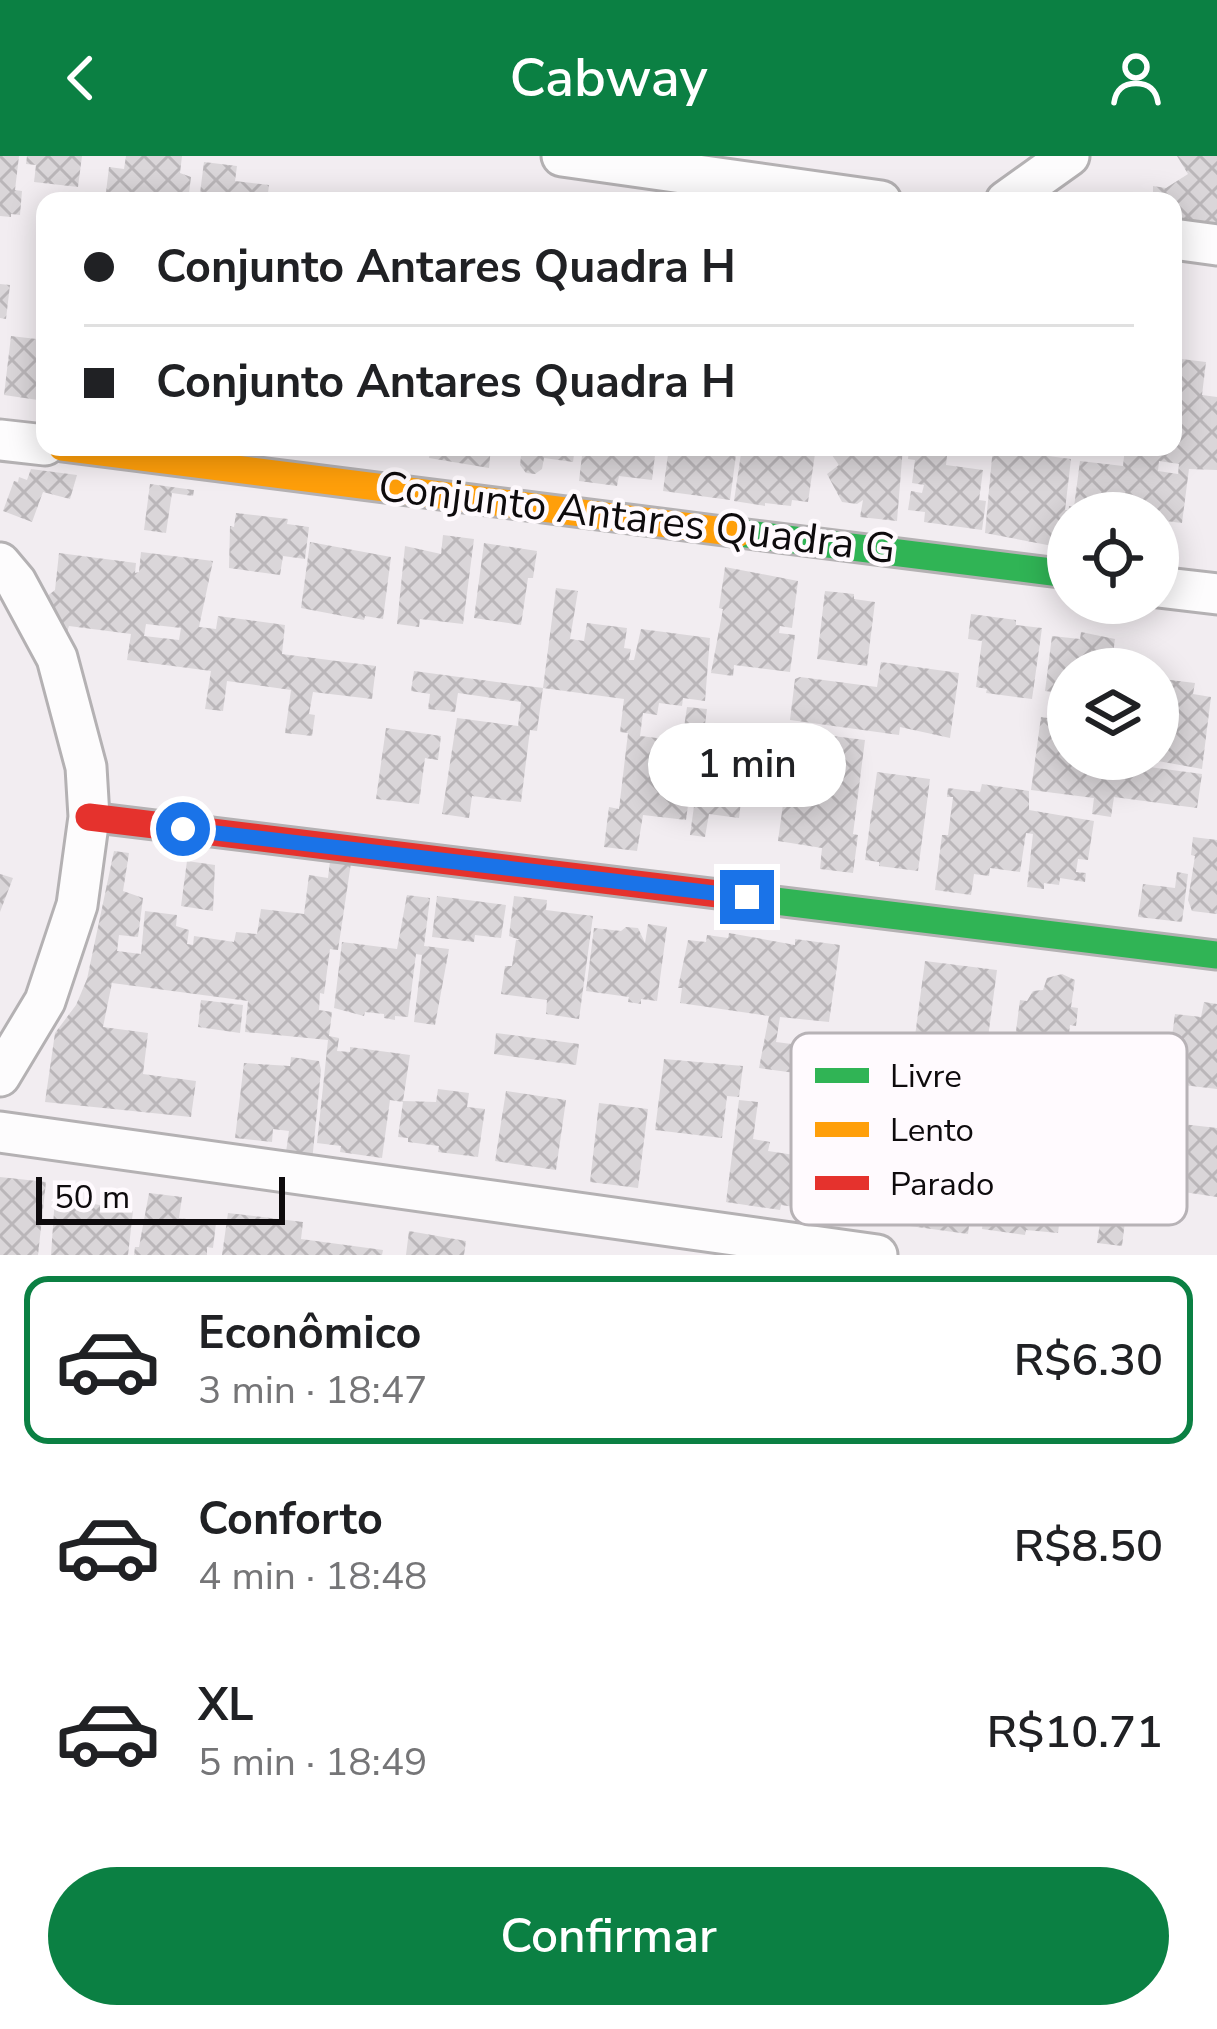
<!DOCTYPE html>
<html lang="pt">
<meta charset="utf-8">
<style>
body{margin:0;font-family:"Nunito Sans",sans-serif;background:#f2f2f2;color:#202124;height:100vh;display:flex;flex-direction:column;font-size:45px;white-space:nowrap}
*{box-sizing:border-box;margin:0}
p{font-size:39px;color:#757577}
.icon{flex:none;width:66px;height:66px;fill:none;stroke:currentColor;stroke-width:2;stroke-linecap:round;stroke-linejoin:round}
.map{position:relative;height:1099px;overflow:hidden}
.details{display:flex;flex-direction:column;background:#fff;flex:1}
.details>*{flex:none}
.top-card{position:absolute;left:36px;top:36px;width:1146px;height:264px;border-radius:24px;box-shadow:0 6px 30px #0003;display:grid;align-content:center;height:264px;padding:0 48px;background:#fff}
.tools{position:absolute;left:1047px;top:336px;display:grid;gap:24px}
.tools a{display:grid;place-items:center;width:132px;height:132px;border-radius:50%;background:#fff;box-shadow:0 6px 30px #0003;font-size:60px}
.scale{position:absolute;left:36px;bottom:30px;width:249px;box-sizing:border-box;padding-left:12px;border:6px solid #0e0b0d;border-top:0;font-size:33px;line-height:42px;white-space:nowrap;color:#0e0b0d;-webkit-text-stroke:9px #fffafe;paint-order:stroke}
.end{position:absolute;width:54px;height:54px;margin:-27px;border:15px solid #1a73e8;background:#fff;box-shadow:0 0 0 6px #fff}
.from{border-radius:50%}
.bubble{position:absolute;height:84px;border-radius:42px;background:#fff;box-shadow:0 6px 30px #0003;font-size:39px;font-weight:600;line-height:84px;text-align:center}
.top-card b{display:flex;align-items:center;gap:42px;height:114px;font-size:45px}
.top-card b+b{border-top:3px solid #e0e0e0}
.top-card i{width:30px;height:30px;background:#202124}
ul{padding:21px 0 0;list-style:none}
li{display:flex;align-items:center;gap:36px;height:168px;margin:0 24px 18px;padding:0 24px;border:6px solid transparent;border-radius:24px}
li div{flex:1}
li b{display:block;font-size:45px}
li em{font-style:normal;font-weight:600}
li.selected{border-color:#0b8043}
li>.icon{width:108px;height:108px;stroke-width:1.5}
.button{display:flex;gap:24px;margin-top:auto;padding:24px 48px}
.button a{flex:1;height:138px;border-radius:72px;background:#0b8043;color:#fff;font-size:48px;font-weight:600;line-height:138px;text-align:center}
header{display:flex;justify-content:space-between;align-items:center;height:156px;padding:0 48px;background:#0b8043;color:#fff;font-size:54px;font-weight:600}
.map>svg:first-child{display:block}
.building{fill:url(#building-cross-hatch);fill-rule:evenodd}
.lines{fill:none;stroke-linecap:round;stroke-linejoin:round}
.street-casing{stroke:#b4b1b3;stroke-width:45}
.fast-casing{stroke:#b4b1b3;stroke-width:33}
.slow-casing{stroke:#b4b1b3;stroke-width:33}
.jam-casing{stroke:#b4b1b3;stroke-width:33}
.street{stroke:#fdfcfd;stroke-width:39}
.fast{stroke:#30b455;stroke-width:27}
.slow{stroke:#ff9f0a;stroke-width:27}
.jam{stroke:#e5322d;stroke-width:27}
.route{stroke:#1a73e8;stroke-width:15}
.labels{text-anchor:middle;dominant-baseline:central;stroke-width:9;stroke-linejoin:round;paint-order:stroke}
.street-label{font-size:42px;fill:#0e0b0d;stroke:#fffafe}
.key{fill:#fffafe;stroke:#b7b2b6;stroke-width:3}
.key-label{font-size:33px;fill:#0e0b0d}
</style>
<header><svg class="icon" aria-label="back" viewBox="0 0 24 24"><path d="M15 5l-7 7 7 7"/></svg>Cabway<svg class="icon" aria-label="person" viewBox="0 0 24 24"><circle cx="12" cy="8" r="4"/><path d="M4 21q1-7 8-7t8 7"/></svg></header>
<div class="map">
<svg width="1217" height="1099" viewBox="0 0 1217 1099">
<defs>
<pattern id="building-cross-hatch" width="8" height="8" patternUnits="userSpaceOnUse" patternTransform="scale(3)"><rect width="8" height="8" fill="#dad6d9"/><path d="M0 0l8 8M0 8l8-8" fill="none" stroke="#bab6b9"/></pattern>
</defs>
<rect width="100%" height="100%" fill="#f2edf1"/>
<path class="building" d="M0 0H19L15 34 22 35 20 59 11 58V61L0 60Z
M27 0H82L78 31 34 26 36 9 26 8Z
M126 0H182L180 17 191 21 188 45H105L109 11 124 13Z
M1177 0H1217V67L1173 62V45H1153V30L1166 32 1188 18Z
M204 6 237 10 235 25 269 29 267 45H199Z
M465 38 499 42V45H464Z
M0 128 10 129 6 163 0 162Z
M11 180 45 184V245L4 239Z
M1173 202 1206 206 1202 239 1217 241V314L1189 313 1182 367 1158 364V357L1148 351 1147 357H1068L1069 350 1074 351 1080 305 1123 310 1125 291H1173ZM1159 305 1179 308 1178 318 1158 315Z
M431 291H491L489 312 429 302Z
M507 291H575L573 306 544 302 542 313 535 318 526 317 520 309 521 300 506 298Z
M583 291H656L652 324 619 320 617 330 579 325Z
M669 291H737L730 344 663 335Z
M742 291H816L808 346 792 344 791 350 765 347V350L734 345Z
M834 291H903L897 365 860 361 863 344 857 348 842 346 827 318 839 309 829 295Z
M909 291H948L946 309 983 314 979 344 986 345 982 374 924 366 925 356 908 354 911 335 922 337 924 329 912 327 915 304 908 303Z
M993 291H1034L1033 298 1071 303 1065 354H1068V380H1065L1063 392 985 377Z
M31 313 77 319 70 343 43 336 32 366 3 355 14 325 18 326 19 321 27 324Z
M150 328 194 334 193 340 172 337 166 377 144 374Z
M236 357 288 363 287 368 309 371 305 403 283 400 280 419 229 412 230 370 234 371Z
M443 379 474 383 463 468 420 463 419 471 397 468 405 390 441 398Z
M310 386 391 401 383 463 365 460 364 464 301 452Z
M484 387 537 395 533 422H528L521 469 474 462Z
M141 396 213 405 199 471 216 473 218 460 285 469 282 498 376 510 372 543 313 536 309 558 315 559 312 580 285 577 291 534 227 525 223 555 205 553 211 515 127 504 131 478 69 470 67 476 41 445 55 434 59 397 136 407 135 417 139 416ZM146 468 181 472 179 484 144 480Z
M725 411 798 425 792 472 780 470 779 477 795 479 790 516 734 509 733 520 711 517 723 453 719 452Z
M556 432 578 435 570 483 584 485 587 467 627 472 624 492 631 493 629 504H634L641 473 710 482 705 545 683 542 682 550 659 547 657 559 643 557 640 580 682 585 687 551 707 553 702 591 696 590 686 664 643 659 637 695 604 691 609 651 619 653 628 577 620 576 624 543 543 532Z
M825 435 854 438V443L875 446 867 510 817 503Z
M971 458 1016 464V469L1042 472 1032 543 986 537 987 533 976 531 982 485 968 483Z
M1081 476 1115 483 1111 513H1068V538L1045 535 1052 480 1080 483Z
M881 506 959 517 950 582 900 571 899 579 790 564 795 523 800 521 877 531Z
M414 515 543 532 537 575 530 574 521 646 472 640 469 662 442 658 457 562 518 570 521 546 458 537 455 556 428 553 430 538 411 535Z
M1162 523 1195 527 1193 538 1211 541 1202 613 1158 605V534Z
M1041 561 1068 565V603H1135L1134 609 1202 618 1197 652 1114 641 1111 661 1092 658 1094 642 1031 634Z
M386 572 441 580 438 604 425 602 419 648 376 643Z
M793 575 865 584 853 678 858 679 853 717 820 713 822 692 778 685Z
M877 616 930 623 918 715 879 710V706L865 704Z
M982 628 1029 635V654L1094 665 1088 704 1078 703 1076 716 1086 717 1085 726 1060 722 1059 729 1044 727V733L1027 731 1033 678 1026 677 1020 716 990 712 989 720 974 718 971 739 935 734 942 679H948L953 641H947L948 632 980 636Z
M697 629 742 637 739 662 709 658 705 681 690 679Z
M1193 681 1217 684V758L1192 755 1188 744 1195 700 1191 699Z
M114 695 129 697 123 735 143 742 138 781 119 779 117 795 141 798 145 755 177 759 176 770 189 774 187 788 193 789 194 780 234 786 236 776 257 778 261 753 304 758 309 719 328 722 330 705 351 707 338 794 330 793 324 838 320 837 319 854 332 856 329 880 339 882 337 895 350 896V891L410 899 403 945 436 946 438 933 469 937 467 951 485 953 478 1001 438 996 439 990 408 986V982L398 981 403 946 390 944 382 1002 340 996 341 990 317 987 328 884 245 876 248 845 112 827 103 871 148 877 143 918 196 925 191 961 45 946 55 877 76 849 87 823Z
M187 705 215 709 213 755 181 750Z
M1177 716 1188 718 1182 766 1138 761 1143 728 1175 732Z
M0 718 13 722 0 756Z
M407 739 430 742 424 790 449 793 435 869 414 866 422 799 416 798 408 861 395 860V864L384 862V858L365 856 364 860 334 852 342 786 397 793Z
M437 740 506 749 501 782 475 779 474 786 432 781Z
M514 740 547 744 546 754 593 760 579 863 546 858 547 844 501 838 505 810H512L516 784H520L509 780Z
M648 768 667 771 657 845 641 843V848L628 846 629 841 586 835 594 772 621 775 626 771 638 772 645 787Z
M729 777 795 789V783L840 789 829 866 780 861 776 886 830 893 831 885 905 895 901 931 927 934 920 983 902 980 903 969 896 968 894 984 858 979 854 1007 823 1003 832 929 871 935 872 931 884 933V929L759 912 769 860 680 847 682 832H678L688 784 706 786 707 779 728 782Z
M925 805 997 814 987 889 915 880Z
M1062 818 1075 824 1071 851 1078 852 1076 870 1070 869 1066 904 1040 901 1035 942 997 938 1001 905 1012 906 1020 844 1027 845 1033 835 1043 834 1047 822Z
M201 844 243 849 240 877 198 871Z
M1204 846 1217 848V933L1166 927 1175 858 1201 861Z
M496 877 579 888 576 909 494 898Z
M291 901 319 905 321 914 312 1006 285 1003 289 975 273 973 272 986 235 982 244 907 290 910Z
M664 903 743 910 739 941 727 940 722 982 655 974Z
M506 935 566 944 556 1014 495 1005Z
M739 944 758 946 753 983 770 986 768 995 808 1001 802 1052 781 1049 780 1054 726 1046Z
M599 947 648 953 638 1032 590 1026Z
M1155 964 1171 966 1168 980 1176 981 1182 968 1217 972V1041L1157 1032 1164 983 1153 982Z
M991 995 1044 1002 1041 1025 1064 1028 1058 1077 1026 1074 1025 1079 982 1073Z
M1072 1003 1145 1013 1142 1034 1129 1032 1122 1090 1097 1087 1100 1067 1064 1062Z
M903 1011 975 1020 968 1078 895 1068Z
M0 1021 46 1026 38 1099H0Z
M149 1037 182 1041 179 1062 216 1067 213 1092 207 1091V1099H134L135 1091H139Z
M55 1041 133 1055 128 1099H51Z
M228 1057 303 1066 301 1083 383 1094 382 1099H222Z
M409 1075 466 1085 464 1099H406Z"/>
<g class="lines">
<defs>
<path id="street" d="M562 0 881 45
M1006 45 1069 0
M1173 83 1217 89
M0 284 45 289
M0 407 16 426 57 502 86 611 89 661 77 749 45 845 0 920
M1158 431 1217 438
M0 976 877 1099"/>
<path id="fast" d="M739 377 1068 418
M726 739 1217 799"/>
<path id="slow" d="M62 291 739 377"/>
<path id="jam" d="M89 661 726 739"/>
</defs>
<use href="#street" class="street-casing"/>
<use href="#fast" class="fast-casing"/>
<use href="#slow" class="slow-casing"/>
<use href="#jam" class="jam-casing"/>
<use href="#street" class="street"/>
<use href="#fast" class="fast"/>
<use href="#slow" class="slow"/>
<use href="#jam" class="jam"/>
</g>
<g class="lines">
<path class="route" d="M183 673 747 741"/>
</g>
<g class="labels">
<g class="street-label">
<text transform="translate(637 362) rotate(7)">Conjunto Antares Quadra G</text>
</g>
</g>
<rect x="791" y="877" width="396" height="192" rx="18" class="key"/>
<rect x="815" y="912" width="54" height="15" fill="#30b455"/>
<rect x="815" y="966" width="54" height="15" fill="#ff9f0a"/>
<rect x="815" y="1020" width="54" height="14" fill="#e5322d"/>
<g class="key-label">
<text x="890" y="931">Livre</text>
<text x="890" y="985">Lento</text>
<text x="890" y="1039">Parado</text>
</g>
</svg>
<div class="tools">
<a><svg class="icon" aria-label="locate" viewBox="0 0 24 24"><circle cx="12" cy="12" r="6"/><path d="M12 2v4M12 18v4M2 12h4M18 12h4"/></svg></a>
<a><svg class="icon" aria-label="layers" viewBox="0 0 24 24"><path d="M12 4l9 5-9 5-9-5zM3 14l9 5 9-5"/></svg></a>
</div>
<div class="scale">50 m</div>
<i class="end from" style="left:183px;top:673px"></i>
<i class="end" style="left:747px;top:741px"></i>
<div class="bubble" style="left:648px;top:567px;width:198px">1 min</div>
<div class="top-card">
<b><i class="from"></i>Conjunto Antares Quadra H</b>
<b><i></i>Conjunto Antares Quadra H</b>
</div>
</div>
<section class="details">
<ul>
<li class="selected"><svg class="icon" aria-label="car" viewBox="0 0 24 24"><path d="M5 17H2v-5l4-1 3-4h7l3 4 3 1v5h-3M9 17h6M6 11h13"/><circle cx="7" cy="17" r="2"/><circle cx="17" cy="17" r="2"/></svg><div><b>Econômico</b><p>3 min · 18:47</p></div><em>R$6.30</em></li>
<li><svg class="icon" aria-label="car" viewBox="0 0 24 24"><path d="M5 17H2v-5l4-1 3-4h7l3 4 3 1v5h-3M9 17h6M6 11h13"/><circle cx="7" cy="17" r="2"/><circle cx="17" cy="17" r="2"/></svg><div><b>Conforto</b><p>4 min · 18:48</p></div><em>R$8.50</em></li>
<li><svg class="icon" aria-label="car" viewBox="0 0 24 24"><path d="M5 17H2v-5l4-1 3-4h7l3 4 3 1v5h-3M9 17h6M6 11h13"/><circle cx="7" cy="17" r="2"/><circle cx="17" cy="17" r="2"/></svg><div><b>XL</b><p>5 min · 18:49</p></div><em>R$10.71</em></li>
</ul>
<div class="button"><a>Confirmar</a></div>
</section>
